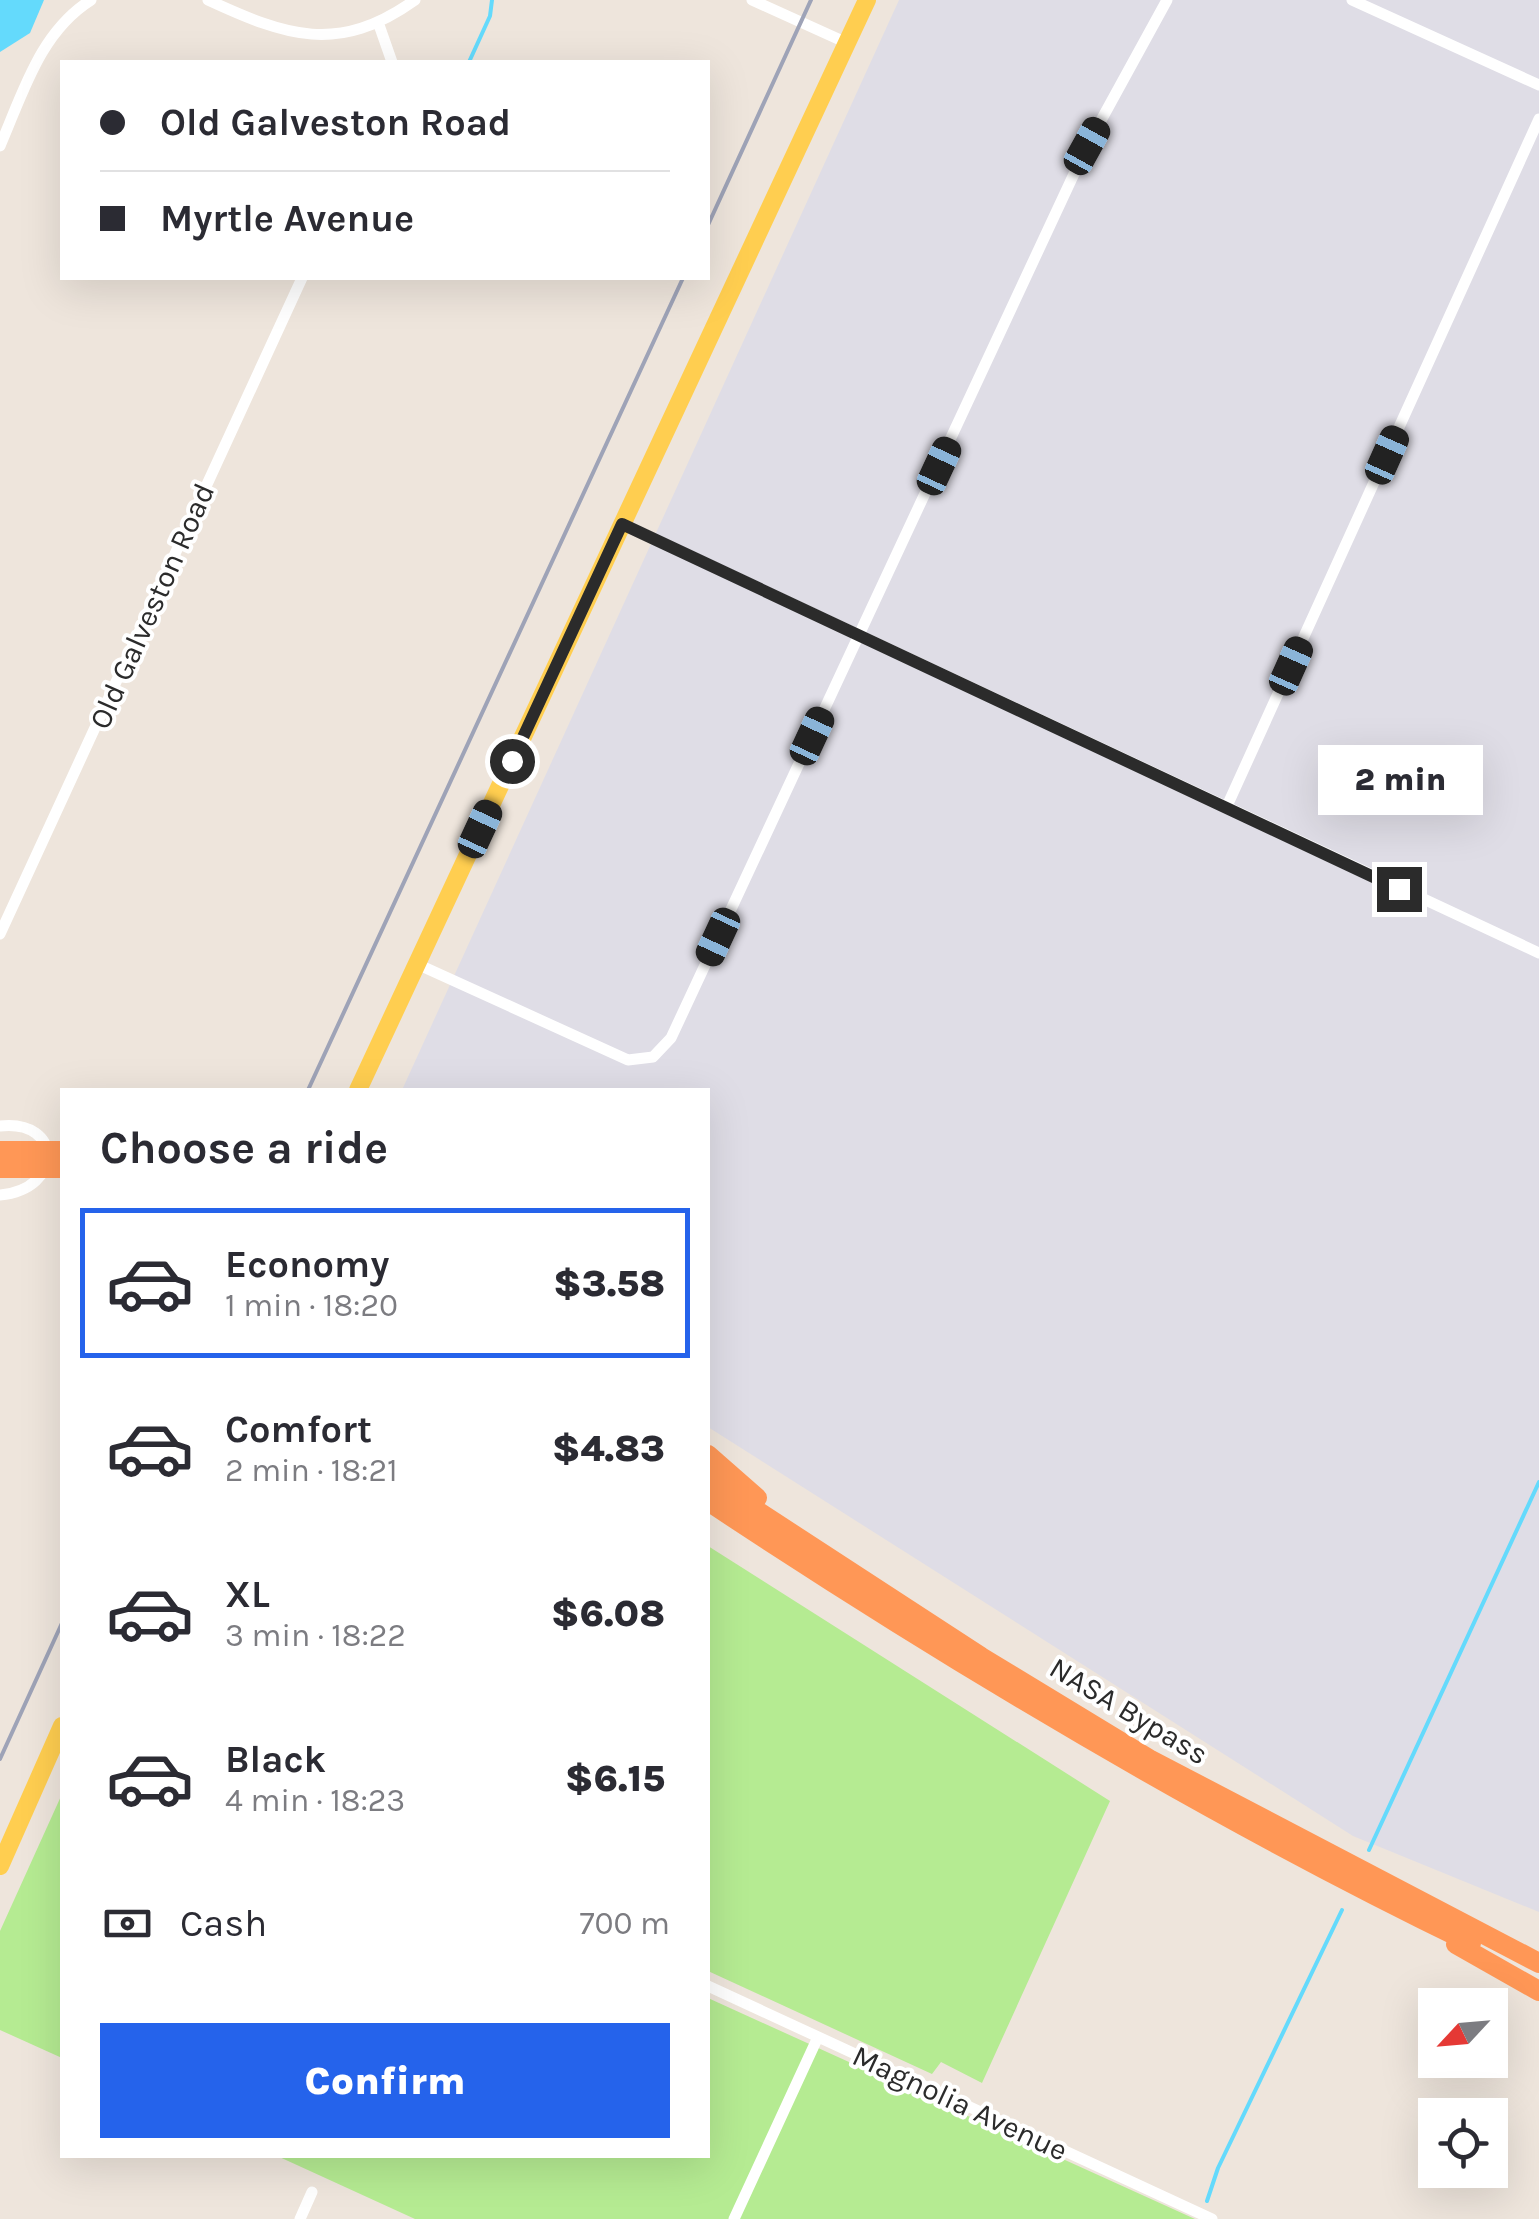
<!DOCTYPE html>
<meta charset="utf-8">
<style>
body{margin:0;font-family:Karla,sans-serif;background:#f7f7f7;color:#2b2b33;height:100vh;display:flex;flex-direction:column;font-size:38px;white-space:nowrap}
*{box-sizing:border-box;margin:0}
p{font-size:32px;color:#7c7c81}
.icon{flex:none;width:55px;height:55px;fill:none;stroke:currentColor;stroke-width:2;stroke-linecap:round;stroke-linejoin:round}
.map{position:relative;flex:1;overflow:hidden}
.sheet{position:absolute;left:60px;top:1088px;width:650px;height:1070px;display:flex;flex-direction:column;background:#fff;border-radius:0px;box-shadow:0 10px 40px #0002}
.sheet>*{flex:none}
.guide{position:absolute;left:60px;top:60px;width:650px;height:220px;border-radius:0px;box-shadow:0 10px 40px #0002;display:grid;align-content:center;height:220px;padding:0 40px;background:#fff}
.needle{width:65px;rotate:244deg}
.fabs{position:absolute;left:1418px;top:1988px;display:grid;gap:20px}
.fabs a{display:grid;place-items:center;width:90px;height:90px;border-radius:0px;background:#fff;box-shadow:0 10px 40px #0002;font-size:50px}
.end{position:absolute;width:45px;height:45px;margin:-22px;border:12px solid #2b2b2b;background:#fff;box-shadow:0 0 0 5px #fff}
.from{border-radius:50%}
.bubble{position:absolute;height:70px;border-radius:0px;background:#fff;box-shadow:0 10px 40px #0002;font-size:32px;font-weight:800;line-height:70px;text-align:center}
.car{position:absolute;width:30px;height:60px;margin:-30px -15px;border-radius:12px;box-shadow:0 0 8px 2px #0007;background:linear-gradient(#222 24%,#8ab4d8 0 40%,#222 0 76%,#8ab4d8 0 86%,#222 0)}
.guide b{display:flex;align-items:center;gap:35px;height:95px;font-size:38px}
.guide b+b{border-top:2px solid #e1e1e2}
.guide i{width:25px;height:25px;background:#2b2b33}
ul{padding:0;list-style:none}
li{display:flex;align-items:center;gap:30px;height:150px;margin:0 20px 15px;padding:0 20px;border:5px solid transparent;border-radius:0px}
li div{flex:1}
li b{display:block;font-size:38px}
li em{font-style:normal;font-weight:800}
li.on{border-color:#2563eb}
li>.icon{width:90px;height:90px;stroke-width:1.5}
h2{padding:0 40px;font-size:45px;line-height:120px}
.pay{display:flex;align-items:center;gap:25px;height:110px;padding:0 40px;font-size:38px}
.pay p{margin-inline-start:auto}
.primary-button{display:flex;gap:20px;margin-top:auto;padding:20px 40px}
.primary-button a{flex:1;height:115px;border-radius:0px;background:#2563eb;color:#fff;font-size:40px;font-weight:800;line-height:115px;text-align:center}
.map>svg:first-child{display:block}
.industrial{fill:#dfdde6}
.green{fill:#b5eb92}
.water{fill:#64dafc}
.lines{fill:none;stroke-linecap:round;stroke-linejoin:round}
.stream{stroke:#64dafc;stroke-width:4}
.minor{stroke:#fff;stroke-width:11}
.primary{stroke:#ffce50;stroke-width:18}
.motorway{stroke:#ff9756;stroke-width:20}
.rail{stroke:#9ea3b7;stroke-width:4}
.route{stroke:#2b2b2b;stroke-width:12}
.labels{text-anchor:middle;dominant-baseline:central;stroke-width:8;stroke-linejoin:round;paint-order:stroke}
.street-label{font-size:30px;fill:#2b2b2b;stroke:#fff}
</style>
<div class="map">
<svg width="1539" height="2219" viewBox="0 0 1539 2219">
<rect width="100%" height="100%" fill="#eee5dc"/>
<path class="industrial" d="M899 0H1539V1912L1353 1836 708 1427V1090H402Z"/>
<path class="green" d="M708 1546 1110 1801 982 2083 941 2062 932 2074 708 1971Z
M62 1794V2058L0 2030V1931Z
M708 1998 1195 2219H415L275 2155H708Z"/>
<path class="water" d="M0 0H44L30 33 0 52Z"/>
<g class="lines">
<path class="stream" d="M469 62 490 16 492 0
M1369 1850 1539 1482
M1207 2201 1218 2168 1342 1910"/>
<path class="minor" d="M208 0C286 36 338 55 415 0
M752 0 847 43
M1352 0 1539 85
M378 22 392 62
M0 146C23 93 40 32 91 0
M622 524 1539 953
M1227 806 1539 119
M0 934 302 278
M417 964 628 1060 653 1057 671 1038 1087 146 1167 0
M0 1126C63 1119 64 1189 0 1195
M708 1986 1212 2219
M300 2219 312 2192
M734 2219 818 2037"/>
<path class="primary" d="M358 1090 867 0
M0 1866 62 1726"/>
<path class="motorway" d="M0 1151H62
M0 1168H62
M708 1455 757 1498
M708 1479 981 1657 1149 1759 1539 1963
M708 1501C954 1664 1205 1814 1471 1943
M1456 1944 1539 1991"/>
<path class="rail" d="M708 225 811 0
M308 1090 683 278
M0 1759 62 1623"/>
</g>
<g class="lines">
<path class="route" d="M512 761 622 524 1399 889"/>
</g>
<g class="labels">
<g class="street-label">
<text transform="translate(152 606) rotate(-66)">Old Galveston Road</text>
<text transform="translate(1129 1711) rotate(31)">NASA Bypass</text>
<text transform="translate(960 2103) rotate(25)">Magnolia Avenue</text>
</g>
</g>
</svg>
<div class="fabs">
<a><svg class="needle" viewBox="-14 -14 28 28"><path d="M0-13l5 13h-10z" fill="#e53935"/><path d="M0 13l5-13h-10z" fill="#7c7c81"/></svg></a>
<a><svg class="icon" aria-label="locate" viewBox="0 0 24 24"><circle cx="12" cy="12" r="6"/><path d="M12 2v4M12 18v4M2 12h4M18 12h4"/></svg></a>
</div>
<i class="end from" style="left:512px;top:761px"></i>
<i class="end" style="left:1399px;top:889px"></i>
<div class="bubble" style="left:1318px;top:745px;width:165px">2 min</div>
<i class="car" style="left:1087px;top:146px;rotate:29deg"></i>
<i class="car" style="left:1387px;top:455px;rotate:24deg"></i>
<i class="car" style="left:939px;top:466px;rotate:25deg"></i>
<i class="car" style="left:1291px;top:666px;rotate:24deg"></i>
<i class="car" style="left:812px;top:736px;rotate:25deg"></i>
<i class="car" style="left:480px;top:829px;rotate:25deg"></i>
<i class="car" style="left:718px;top:937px;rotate:205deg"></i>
<div class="guide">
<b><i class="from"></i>Old Galveston Road</b>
<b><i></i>Myrtle Avenue</b>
</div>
<section class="sheet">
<h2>Choose a ride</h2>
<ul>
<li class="on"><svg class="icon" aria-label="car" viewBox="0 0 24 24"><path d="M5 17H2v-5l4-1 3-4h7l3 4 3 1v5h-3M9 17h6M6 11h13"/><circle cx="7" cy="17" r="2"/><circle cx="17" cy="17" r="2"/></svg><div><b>Economy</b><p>1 min · 18:20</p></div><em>$3.58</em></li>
<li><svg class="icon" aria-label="car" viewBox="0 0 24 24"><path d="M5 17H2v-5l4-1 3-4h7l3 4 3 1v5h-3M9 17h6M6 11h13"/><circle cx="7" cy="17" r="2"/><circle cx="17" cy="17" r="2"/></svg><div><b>Comfort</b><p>2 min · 18:21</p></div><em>$4.83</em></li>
<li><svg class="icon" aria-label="car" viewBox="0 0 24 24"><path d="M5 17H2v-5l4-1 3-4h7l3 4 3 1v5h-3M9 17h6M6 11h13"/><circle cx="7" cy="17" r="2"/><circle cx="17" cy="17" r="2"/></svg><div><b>XL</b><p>3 min · 18:22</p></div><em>$6.08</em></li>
<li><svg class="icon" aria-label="car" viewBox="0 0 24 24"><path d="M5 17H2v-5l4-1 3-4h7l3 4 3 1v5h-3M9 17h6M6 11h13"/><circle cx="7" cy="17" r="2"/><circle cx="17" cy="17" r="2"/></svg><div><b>Black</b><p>4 min · 18:23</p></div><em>$6.15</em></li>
</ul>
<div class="pay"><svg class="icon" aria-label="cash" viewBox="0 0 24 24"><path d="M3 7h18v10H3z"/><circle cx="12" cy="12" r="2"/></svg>Cash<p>700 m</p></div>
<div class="primary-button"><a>Confirm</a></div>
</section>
</div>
